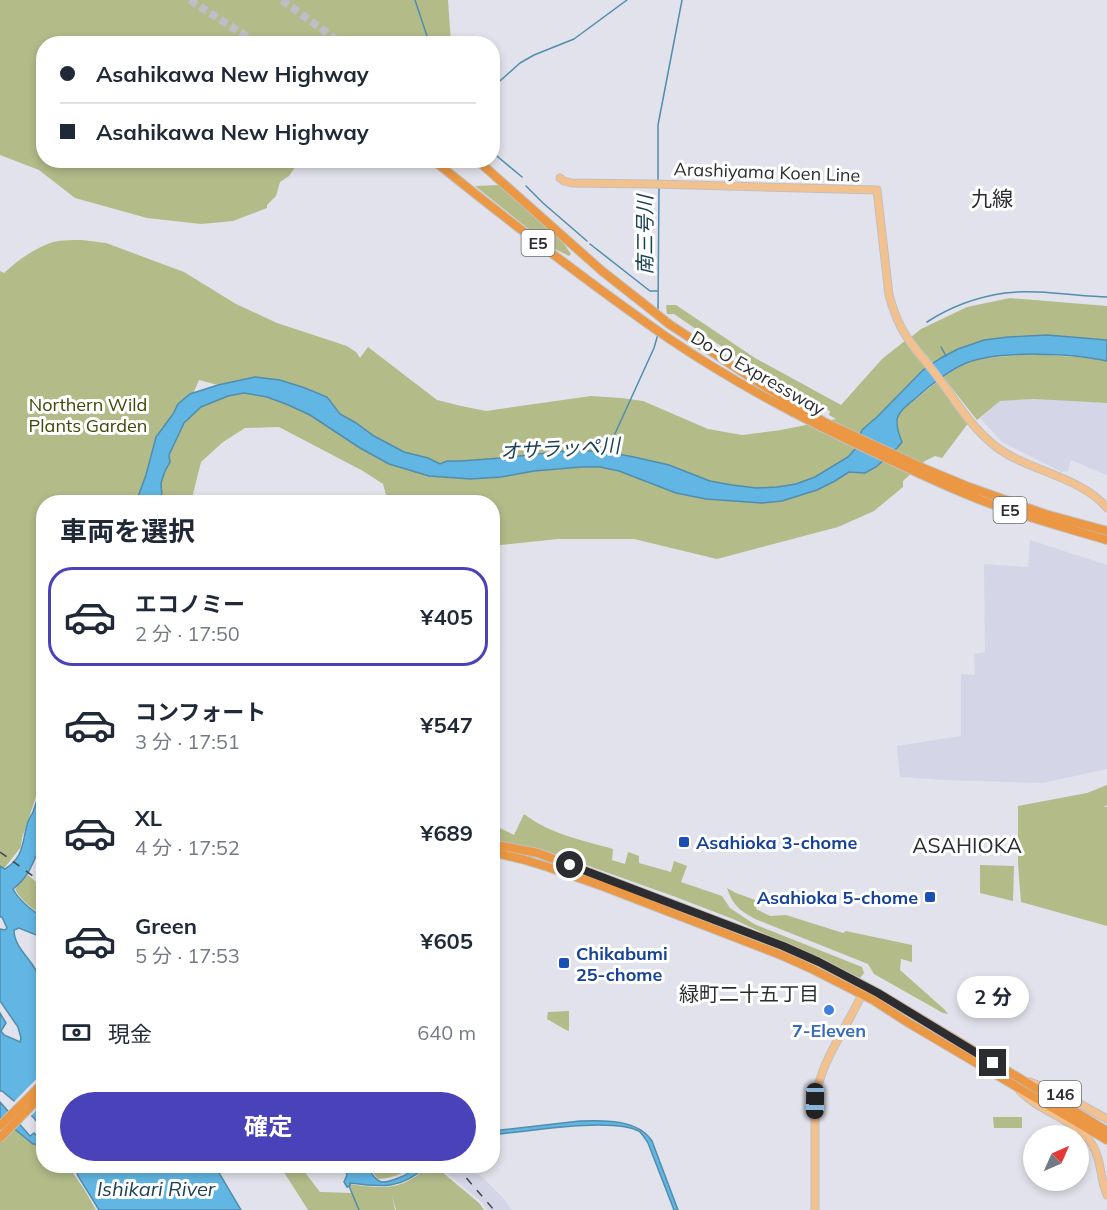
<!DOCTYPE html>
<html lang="ja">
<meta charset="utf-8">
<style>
body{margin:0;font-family:Mulish,"Noto Sans JP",sans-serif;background:#f2f2f3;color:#1f2937;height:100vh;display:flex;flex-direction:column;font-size:22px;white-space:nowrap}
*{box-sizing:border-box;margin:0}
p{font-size:20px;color:#747a83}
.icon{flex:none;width:33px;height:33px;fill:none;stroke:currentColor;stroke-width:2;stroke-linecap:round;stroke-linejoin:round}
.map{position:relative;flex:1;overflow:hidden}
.details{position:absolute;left:36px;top:495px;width:464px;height:678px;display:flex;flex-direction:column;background:#fff;border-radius:24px;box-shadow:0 3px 9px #0003}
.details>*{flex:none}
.hud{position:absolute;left:36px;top:36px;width:464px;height:132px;border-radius:24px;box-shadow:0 3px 9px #0003;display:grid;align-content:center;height:132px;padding:0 24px;background:#fff}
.needle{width:39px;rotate:45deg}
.tools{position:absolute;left:1023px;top:1125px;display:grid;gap:12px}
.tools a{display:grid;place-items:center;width:66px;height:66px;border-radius:50%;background:#fff;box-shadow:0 3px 9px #0003;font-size:30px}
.end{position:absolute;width:27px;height:27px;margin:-14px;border:8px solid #2c2d30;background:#fff;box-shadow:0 0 0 3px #fff}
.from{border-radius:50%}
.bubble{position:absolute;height:42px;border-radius:21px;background:#fff;box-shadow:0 3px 9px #0003;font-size:20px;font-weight:700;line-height:42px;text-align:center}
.car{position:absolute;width:18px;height:36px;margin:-18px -9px;border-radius:8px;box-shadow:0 0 4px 2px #0007;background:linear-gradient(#222 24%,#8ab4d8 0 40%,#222 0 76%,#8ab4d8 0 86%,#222 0)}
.hud b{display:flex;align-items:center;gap:21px;height:57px;font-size:22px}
.hud b+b{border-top:2px solid #e0e1e3}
.hud i{width:15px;height:15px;background:#1f2937}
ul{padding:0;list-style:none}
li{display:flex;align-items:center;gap:18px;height:99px;margin:0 12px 9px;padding:0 12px;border:3px solid transparent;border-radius:24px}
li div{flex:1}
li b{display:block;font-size:22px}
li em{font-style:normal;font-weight:700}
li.active{border-color:#4a42b9}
li>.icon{width:54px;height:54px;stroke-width:1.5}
h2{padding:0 24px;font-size:27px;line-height:72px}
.pay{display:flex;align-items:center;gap:15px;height:66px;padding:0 24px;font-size:22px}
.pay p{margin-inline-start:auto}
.cta{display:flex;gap:12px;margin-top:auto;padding:12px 24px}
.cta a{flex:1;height:69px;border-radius:36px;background:#4a42b9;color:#fff;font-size:24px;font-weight:700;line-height:69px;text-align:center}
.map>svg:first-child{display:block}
.built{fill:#d4d5e6}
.green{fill:#b3bb89}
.water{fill:#61b6e3;stroke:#518dad;stroke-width:1.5}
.pier{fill:#e1e2eb}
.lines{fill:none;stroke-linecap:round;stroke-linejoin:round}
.stream{stroke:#518dad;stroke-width:1.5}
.highway-tunnel{stroke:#bdbec6;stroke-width:8;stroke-dasharray:8 4;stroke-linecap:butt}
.major-casing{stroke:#c0c0c1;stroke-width:9}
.highway-casing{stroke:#c0c0c1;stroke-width:10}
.major{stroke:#f3c18e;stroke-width:7}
.highway{stroke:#eb9743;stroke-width:8}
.rail{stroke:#444549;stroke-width:1.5;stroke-dasharray:8 8;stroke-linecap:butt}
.route{stroke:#2c2d30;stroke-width:8}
.transit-dot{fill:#1a4fb4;stroke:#fff;stroke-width:2}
.shop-dot{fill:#3f7fe0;stroke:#fff;stroke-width:2}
.labels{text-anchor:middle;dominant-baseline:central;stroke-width:6;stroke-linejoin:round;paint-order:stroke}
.shield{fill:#fff;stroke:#6b6c6e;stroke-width:1.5}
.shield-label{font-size:16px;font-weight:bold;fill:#2c2d30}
.street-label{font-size:18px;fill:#2c2d30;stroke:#fff}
.park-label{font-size:18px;fill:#404607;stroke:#fff}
.transit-label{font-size:18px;font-weight:bold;fill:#164399;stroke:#fff;text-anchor:start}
.shop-label{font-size:18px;font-weight:bold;fill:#366cbe;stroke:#fff}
.water-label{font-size:20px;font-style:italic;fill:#1b4154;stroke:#fff}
.neighbourhood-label{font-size:20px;fill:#2c2d30;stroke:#fff}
.quarter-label{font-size:21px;fill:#2c2d30;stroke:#fff}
</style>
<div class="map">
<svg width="1107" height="1210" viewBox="0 0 1107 1210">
<rect width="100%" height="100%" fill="#e1e2eb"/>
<path class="built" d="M1034 399 1107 403V475L1071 460 1068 471 1062 472 1002 442 980 418 1000 401Z
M1030 540 1107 565V769L1043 783 944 780 900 777 897 746 961 736V674L975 675 974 654 985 652 984 564 1028 567Z
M442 1166H471L505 1200 511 1210H487L482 1202 440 1168Z"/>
<path class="green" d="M0 0H448L451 43 44 44V160L299 161 289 176 280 182 276 196 267 205V208L233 221 201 224 147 218 75 198 39 170 0 155Z
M500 185 560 238 571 254 569 256 551 247 475 186Z
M82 240 106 243 184 272 236 304 277 323 347 346 356 352 360 358 368 347 437 400 461 406 486 411 591 396 621 398 643 401 708 429 742 435 781 430 836 419 829 415 830 411 753 368 674 314H667L666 305H676L755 358 841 405 882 359 906 340 926 367 878 416 862 430 855 449 848 457 815 477 796 484 777 487 756 488 732 485 710 481 669 465 634 457 607 452 589 451H565L501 458 461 461H447L440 464 428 458 404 452 374 436 356 423 340 414 327 397 280 380 255 377 218 385 199 380 146 502H44L43 776 22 838 21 847 5 867 0 868V271L4 273C18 260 35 248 53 242 62 240 73 240 82 240Z
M1010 298 1107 306V340C1046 334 986 327 933 363L911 337 921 329 967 307Z
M1031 354 1092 358 1107 361V403L1034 399 1000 401 977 420 943 377 965 363 985 358Z
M938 381 969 422 942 458 935 456 925 461 903 481V487L874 511 838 527 717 559 634 539H558L492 546V502H388L383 484 363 471 279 427 245 428 223 442 201 462 191 502H160L162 496 161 483 165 471 170 462 169 455 184 423 201 407 228 396 244 393 267 397 286 404 310 415 360 448 389 464 429 476 471 479 501 477 534 471 581 467H600L619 471 677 493 706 499 762 503 782 501 817 490 835 481 849 471 865 473 897 431 896 419 901 411Z
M1107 785V805L1104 807H1107V926L1021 902 1018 864V806L1087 793Z
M524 814C550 834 582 840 613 849L612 860 625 864 628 852 639 856V863L671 872 674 861 687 866 681 882 722 896 730 908 754 924 862 967 864 973 860 978 733 919 673 896 541 849 492 840V824L514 835Z
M980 865 1014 866 1013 901 980 893Z
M28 875 43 888V916C33 909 21 901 15 889Z
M727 888 736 893 758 901 756 909 770 916 786 915 843 933 846 931 912 945V962L901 959 900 970 944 1009 948 1014 943 1013 874 974 868 964 755 919C739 910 733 905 727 888Z
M569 1011V1031L566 1030 547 1019 548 1012Z
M0 1117 33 1144H43L44 1166H68L84 1189 96 1210H0Z
M993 1117H1022V1128H994Z
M280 1166H300L320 1192 352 1193 350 1184C383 1189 403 1191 428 1166H435L479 1203 484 1210H396L392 1196 395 1210H308Z
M368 1166H414C402 1174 393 1178 378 1179Z"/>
<path class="water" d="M1047 335 1107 340V361C1072 353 999 350 966 363 950 370 930 385 917 397 898 413 891 416 902 442L897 448 876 467 865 473 849 472 835 481 817 490 782 501 762 503 706 499 676 493 619 471 600 467H581L534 471 501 477 471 479 429 476 389 464 360 448 310 415 286 404 267 397 244 393 228 396 201 407 184 423 169 455 170 462 165 471 161 483 162 497 160 502H136L146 475 156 437 173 414 178 404 190 394 218 385 255 377 280 380 305 388 327 397 340 414 356 423 374 436 404 452 428 458 440 464 447 461H461L501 458 565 451H589L607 452 634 457 669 465 710 481 732 485 756 488 777 487 796 484 815 477 848 457 855 449 862 430 878 416 923 370 941 358 958 349 984 340 1008 337Z
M43 780V840L41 842C40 848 38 851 36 856 30 870 26 879 13 889 20 902 32 910 43 918V941L39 936 19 928 14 930C14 950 36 961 39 979 39 980 38 988 38 989L43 990V1130L34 1118 2 1091H0V1013L6 1023 1 1031 4 1035 20 1042 21 1038 18 1027 0 1001V929L5 930 7 928 2 917H0V866L5 869C24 857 22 843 27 825 28 820 31 816 33 812 37 801 40 791 43 780Z
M0 1102 30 1136 34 1133 39 1138H43V1144H33L0 1117Z
M580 1121C603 1120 638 1119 652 1141L678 1210H674L648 1143C646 1140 643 1135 640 1132 616 1116 522 1132 492 1135V1131Z
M72 1166H215L241 1210H99L78 1176 75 1168Z
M345 1166H366C369 1170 374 1178 379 1181 386 1185 406 1175 412 1171 417 1167 419 1165 426 1166 402 1190 380 1187 350 1183V1186L347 1187 344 1182 347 1175Z"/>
<path class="pier" d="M43 1072V1103L29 1118 12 1104Z"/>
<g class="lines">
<path class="stream" d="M415 0 427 36 431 44
M492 88 520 63 534 55 574 39 627 0
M492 152 522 177
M658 183V125L682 0
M526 186 543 203 587 241
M590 244 650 291H657
M658 312 659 187
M927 322C950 307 977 297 1005 293 1035 289 1077 296 1107 297
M941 347 946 356
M614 455 613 438 654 348 658 334
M349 1186 359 1210"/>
<path class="highway-tunnel" d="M190 0 258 44
M282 0 342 44"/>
<defs>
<path id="major" d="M560 178 564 181 572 183 654 184 877 190 889 295C892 306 896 318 902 329 911 346 926 361 937 376 958 404 977 437 1007 454 1038 472 1084 480 1107 508
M1030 1082 1069 1098 1107 1119
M1020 1091C1041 1113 1077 1119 1093 1146 1102 1162 1100 1179 1107 1195
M815 1210V1101C820 1061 847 1028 863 992"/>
<path id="highway" d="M433 160C510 222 587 282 668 338 736 384 808 422 882 456 916 472 951 489 986 502 1025 517 1067 528 1107 540
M477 160 602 271 644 304 669 324 753 379 790 402 826 423 923 468 969 487 1045 514 1107 531
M492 844 538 853 783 946 819 962 878 993 1107 1131
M492 852 525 860 548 867 605 887 781 955 812 969 873 1000 907 1022 1107 1140
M0 1126 44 1082
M0 1138 44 1093"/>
</defs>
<use href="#major" class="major-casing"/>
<use href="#highway" class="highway-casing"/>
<use href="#major" class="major"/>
<use href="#highway" class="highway"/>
<path class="rail" d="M0 852 44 884
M456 1166 494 1210"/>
</g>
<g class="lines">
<path class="route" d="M570 865 783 946 819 962 878 993 993 1063"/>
</g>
<g class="transit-dot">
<rect x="678" y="836" width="12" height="12" rx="3"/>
<rect x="924" y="891" width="12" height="12" rx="3"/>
<rect x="558" y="957" width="12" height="12" rx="3"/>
</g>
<circle class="shop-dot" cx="829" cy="1010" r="6"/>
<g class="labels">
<g class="shield">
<rect x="521.5" y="230" width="33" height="26" rx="4.5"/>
<rect x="993.5" y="497" width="33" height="26" rx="4.5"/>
<rect x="1039" y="1081" width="42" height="26" rx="4.5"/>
</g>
<g class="shield-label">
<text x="538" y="243">E5</text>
<text x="1010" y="510">E5</text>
<text x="1060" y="1094">146</text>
</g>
<g class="street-label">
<text transform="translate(767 172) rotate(2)">Arashiyama Koen Line</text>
<text transform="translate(758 373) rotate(30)">Do-O Expressway</text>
</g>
<g class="park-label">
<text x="88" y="404">Northern Wild<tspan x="88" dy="21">Plants Garden</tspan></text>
</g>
<g class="transit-label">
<text x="696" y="842">Asahioka 3-chome</text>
<text x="918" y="897" text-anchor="end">Asahioka 5-chome</text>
<text x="576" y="953">Chikabumi<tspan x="576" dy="21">25-chome</tspan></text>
</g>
<g class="shop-label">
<text x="829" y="1030">7-Eleven</text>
</g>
<g class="water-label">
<text transform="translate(644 235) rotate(-90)">南三号川</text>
<text transform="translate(560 448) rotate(-3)">オサラッペ川</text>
<text x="156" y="1188">Ishikari River</text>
</g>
<g class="neighbourhood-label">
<text x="749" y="993">緑町二十五丁目</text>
</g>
<g class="quarter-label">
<text x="992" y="198">九線</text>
<text x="967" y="845">ASAHIOKA</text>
</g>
</g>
</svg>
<div class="tools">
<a><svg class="needle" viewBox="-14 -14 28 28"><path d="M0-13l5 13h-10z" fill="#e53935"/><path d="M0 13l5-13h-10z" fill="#747a83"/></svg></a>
</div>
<i class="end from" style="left:570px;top:865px"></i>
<i class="end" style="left:993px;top:1063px"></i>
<div class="bubble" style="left:957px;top:976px;width:72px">2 分</div>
<i class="car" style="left:815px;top:1101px;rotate:181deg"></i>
<div class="hud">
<b><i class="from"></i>Asahikawa New Highway</b>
<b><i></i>Asahikawa New Highway</b>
</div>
<section class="details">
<h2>車両を選択</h2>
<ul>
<li class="active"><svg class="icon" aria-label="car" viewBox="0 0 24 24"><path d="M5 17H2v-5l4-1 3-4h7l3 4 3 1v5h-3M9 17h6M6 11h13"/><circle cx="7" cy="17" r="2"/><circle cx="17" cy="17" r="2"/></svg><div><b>エコノミー</b><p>2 分 · 17:50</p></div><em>¥405</em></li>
<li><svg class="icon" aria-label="car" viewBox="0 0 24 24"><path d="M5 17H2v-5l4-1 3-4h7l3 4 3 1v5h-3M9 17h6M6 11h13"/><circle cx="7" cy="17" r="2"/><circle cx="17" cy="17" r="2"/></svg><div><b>コンフォート</b><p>3 分 · 17:51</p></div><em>¥547</em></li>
<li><svg class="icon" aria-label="car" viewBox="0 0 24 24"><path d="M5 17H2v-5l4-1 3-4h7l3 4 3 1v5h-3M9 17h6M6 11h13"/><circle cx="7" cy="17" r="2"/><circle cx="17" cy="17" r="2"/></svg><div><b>XL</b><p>4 分 · 17:52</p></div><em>¥689</em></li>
<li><svg class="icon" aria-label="car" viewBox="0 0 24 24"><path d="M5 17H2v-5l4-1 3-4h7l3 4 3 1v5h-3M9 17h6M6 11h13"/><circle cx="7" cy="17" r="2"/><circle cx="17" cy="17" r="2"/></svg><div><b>Green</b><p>5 分 · 17:53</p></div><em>¥605</em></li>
</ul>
<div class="pay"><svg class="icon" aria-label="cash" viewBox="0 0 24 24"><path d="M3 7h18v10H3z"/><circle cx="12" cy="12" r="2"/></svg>現金<p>640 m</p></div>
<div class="cta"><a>確定</a></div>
</section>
</div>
